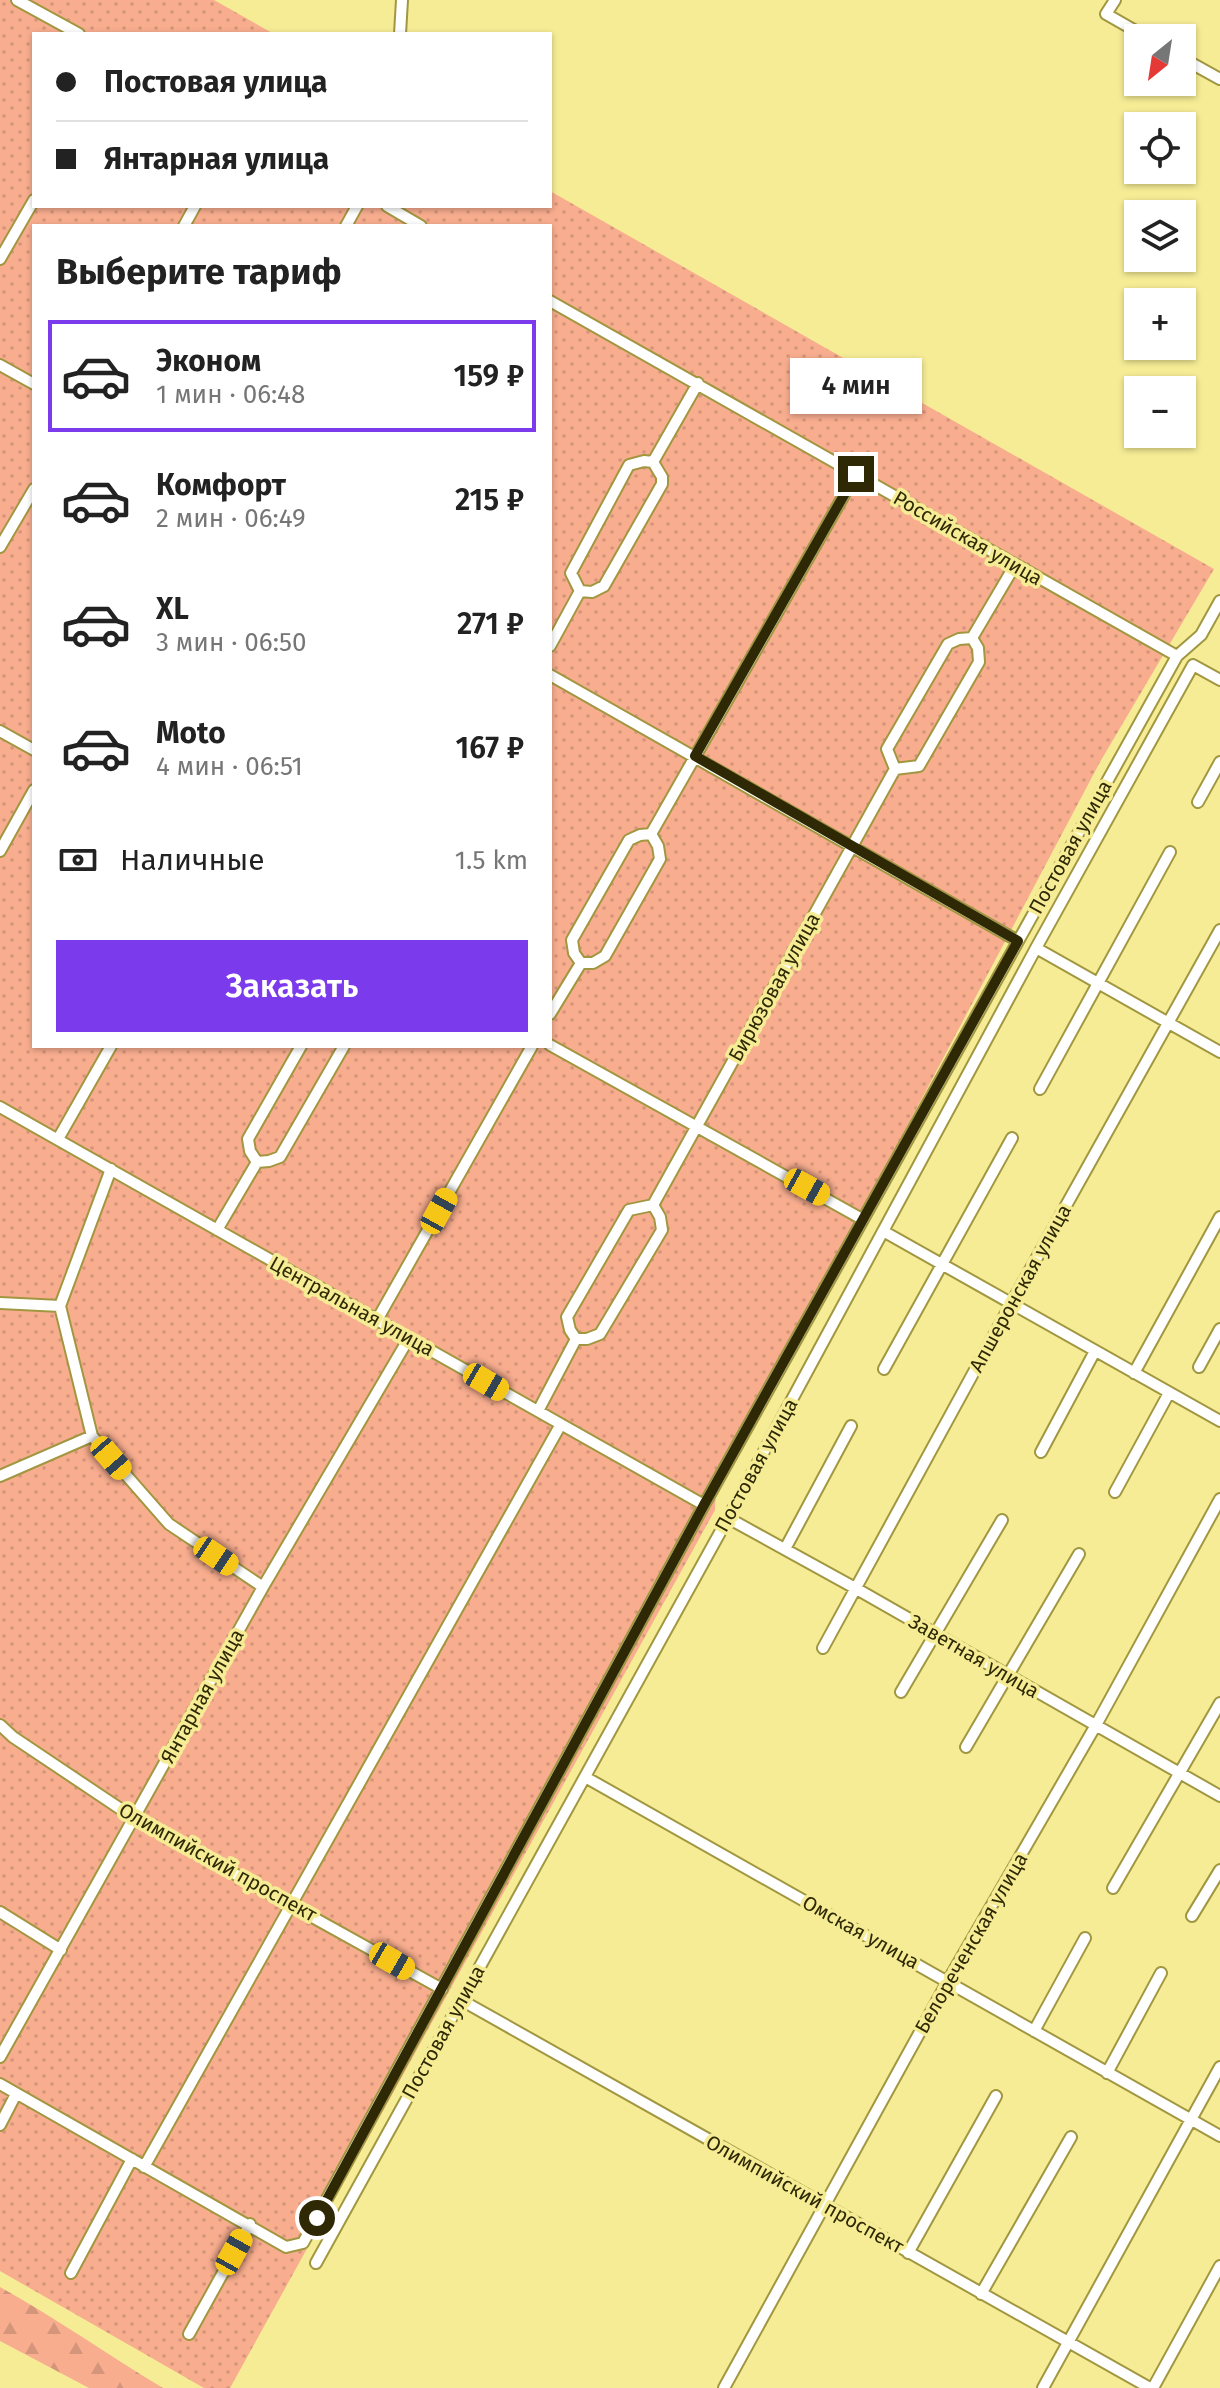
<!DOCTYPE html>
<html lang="ru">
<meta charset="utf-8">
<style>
body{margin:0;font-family:"Fira Sans",sans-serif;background:#f2f2f2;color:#222;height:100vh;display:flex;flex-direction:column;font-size:30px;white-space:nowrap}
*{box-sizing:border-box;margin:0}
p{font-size:26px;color:#767676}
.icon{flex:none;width:44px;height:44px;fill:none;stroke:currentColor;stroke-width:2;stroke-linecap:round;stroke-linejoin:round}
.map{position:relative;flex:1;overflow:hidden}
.panel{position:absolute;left:32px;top:224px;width:520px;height:824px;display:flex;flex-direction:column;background:#fff;border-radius:0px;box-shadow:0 2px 6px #0004}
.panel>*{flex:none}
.hud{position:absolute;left:32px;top:32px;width:520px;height:176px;border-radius:0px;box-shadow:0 2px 6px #0004;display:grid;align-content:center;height:176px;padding:0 24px;background:#fff}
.needle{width:52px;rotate:210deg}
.controls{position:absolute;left:1124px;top:24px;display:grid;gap:16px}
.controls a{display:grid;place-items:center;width:72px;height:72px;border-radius:0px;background:#fff;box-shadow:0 2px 6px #0004;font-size:40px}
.end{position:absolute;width:36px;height:36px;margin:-18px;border:10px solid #2e2904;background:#fff;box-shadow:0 0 0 4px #fff}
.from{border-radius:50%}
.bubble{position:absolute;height:56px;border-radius:0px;background:#fff;box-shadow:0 2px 6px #0004;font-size:26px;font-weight:600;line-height:56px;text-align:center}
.car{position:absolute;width:24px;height:48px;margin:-24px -12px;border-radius:10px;box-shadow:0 0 6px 2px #0007;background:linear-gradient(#f5c518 24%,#345 0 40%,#f5c518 0 76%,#345 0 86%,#f5c518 0)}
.hud b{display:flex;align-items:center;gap:28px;height:76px;font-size:30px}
.hud b+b{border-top:2px solid #e0e0e0}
.hud i{width:20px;height:20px;background:#222}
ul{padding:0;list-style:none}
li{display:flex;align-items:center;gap:24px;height:112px;margin:0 16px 12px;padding:0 8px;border:4px solid transparent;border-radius:0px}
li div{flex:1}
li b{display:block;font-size:30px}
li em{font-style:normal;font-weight:600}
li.on{border-color:#7c3aed}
li>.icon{width:72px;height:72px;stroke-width:1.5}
h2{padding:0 24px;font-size:36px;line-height:96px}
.pay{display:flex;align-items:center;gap:20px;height:88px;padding:0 24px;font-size:30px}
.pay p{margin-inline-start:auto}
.primary-button{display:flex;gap:16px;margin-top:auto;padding:16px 24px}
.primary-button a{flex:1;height:92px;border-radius:0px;background:#7c3aed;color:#fff;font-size:32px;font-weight:600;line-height:92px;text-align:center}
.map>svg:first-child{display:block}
.grass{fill:url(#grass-dots);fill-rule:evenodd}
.forest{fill:url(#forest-firs)}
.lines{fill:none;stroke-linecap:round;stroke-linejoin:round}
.street-casing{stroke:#a19741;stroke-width:14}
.street{stroke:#fff;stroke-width:10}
.route{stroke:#2e2904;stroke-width:10}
.labels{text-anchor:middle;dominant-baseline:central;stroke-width:7;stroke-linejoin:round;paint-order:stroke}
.street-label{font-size:20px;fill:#2e2904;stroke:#f6ec95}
</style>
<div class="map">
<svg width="1220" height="2388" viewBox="0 0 1220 2388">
<defs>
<pattern id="grass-dots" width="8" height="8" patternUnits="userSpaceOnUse" patternTransform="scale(2)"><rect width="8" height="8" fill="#f8ad8f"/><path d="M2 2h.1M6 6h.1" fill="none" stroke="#d5957a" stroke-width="1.8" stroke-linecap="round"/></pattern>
<pattern id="forest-firs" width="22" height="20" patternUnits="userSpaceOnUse" patternTransform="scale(2)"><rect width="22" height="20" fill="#f8ad8f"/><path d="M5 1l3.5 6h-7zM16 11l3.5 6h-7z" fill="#d5957a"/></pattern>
</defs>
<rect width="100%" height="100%" fill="#f6ec95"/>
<path class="grass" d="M0 0H214L274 34H34V206H550V191L1214 569 1100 762 893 1153 716 1479 715 1510 230 2388H204L0 2271ZM34 226H550V1046H34Z"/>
<path class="forest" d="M0 2287C56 2318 108 2355 163 2388H89L0 2341Z"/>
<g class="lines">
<defs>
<path id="street" d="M17 0 79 34
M1115 0 1106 14 1148 38
M400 34 402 0
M1182 58 1220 79
M387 206 421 226
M184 226 195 206
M346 226 357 206
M0 259 34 200
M550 301 1177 656
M0 365 34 384
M0 547 34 489
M580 591 592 592 604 586 662 484V477L653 462
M550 646 580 591 571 573 629 465 644 461 653 462 698 383
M550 675 1018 941
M0 731 34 750
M895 769 919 766 979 662 978 648 972 638
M1198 802 1220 762
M0 851 34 790
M1036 948 1220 1052
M581 963 574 953 572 940 629 840 640 835 651 834
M550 1014 581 963H593L605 956 660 859 658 846 651 834 856 474
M550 1045 862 1219
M1040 1089 1170 852
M0 1107 704 1505
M58 1139 111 1046
M257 1162 269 1161 280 1157 344 1046
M111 1169 60 1306 92 1436 169 1524 263 1587
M217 1230 257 1162 250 1151 248 1139 301 1046
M883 1231 1220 1421
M0 1303 60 1306
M377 1320 532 1046
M576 1339 570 1330 567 1317 629 1210 653 1205
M1199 1367 1220 1329
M884 1369 1012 1138
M1134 1373 1220 1217
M538 1411 576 1339H587L600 1334 662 1230 660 1217 653 1205 895 769 887 749 948 644 959 639 972 638 1015 565
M1041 1452 1095 1351
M0 1476 92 1436
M1115 1492 1169 1393
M728 1518 855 1588 1220 1796
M785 1549 851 1426
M823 1648 1011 1304 1220 930
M901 1692 1002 1520
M0 1725 13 1737 134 1818 442 1989
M966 1747 1079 1554
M585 1777 1220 2136
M1113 1888 1220 1703
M0 1912 61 1950
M1192 1916 1220 1870
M461 2000 1150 2388
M1034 2031 1085 1938
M0 2057 263 1587 409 1338
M1107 2073 1161 1973
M0 2084 286 2247 303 2243 704 1505 1177 656 1201 635 1220 601
M0 2125 16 2094
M144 2167 561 1424
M908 2253 996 2096
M316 2263 728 1518 1036 948 1193 665 1220 680
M71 2273 132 2159
M981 2294 1071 2137
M189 2334 250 2224
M724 2388 948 1981 1096 1725 1220 1499
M1043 2388 1220 2067
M1153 2388 1220 2266"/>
</defs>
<use href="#street" class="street-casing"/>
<use href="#street" class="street"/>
</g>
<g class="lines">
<path class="route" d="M317 2218 704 1505 1018 941 695 756 856 474"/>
</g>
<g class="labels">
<g class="street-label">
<text transform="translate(968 538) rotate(30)">Российская улица</text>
<text transform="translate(1070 847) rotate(-61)">Постовая улица</text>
<text transform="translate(774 987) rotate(-61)">Бирюзовая улица</text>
<text transform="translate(1020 1288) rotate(-61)">Апшеронская улица</text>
<text transform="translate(352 1306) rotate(29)">Центральная улица</text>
<text transform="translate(756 1465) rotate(-61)">Постовая улица</text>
<text transform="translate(974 1656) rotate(30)">Заветная улица</text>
<text transform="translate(202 1696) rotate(-61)">Янтарная улица</text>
<text transform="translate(218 1862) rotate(29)">Олимпийский проспект</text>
<text transform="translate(861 1932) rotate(29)">Омская улица</text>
<text transform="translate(971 1943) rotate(-60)">Белореченская улица</text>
<text transform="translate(443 2032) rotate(-61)">Постовая улица</text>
<text transform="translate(805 2194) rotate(29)">Олимпийский проспект</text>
</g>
</g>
</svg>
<div class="controls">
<a><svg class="needle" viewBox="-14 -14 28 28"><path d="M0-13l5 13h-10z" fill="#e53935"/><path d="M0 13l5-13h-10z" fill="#767676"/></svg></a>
<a><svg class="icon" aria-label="locate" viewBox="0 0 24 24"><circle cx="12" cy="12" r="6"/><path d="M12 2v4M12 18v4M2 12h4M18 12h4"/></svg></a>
<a><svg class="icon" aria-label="layers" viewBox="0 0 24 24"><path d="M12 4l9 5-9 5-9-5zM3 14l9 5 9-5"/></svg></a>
<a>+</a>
<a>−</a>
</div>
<i class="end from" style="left:317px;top:2218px"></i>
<i class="end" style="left:856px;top:474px"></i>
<div class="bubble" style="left:790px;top:358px;width:132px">4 мин</div>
<i class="car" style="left:807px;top:1187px;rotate:119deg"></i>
<i class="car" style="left:439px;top:1211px;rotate:29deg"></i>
<i class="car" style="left:486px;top:1382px;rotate:120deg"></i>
<i class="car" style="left:111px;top:1458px;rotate:139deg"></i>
<i class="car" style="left:216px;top:1556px;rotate:124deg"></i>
<i class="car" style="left:392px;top:1961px;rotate:120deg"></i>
<i class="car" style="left:234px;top:2252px;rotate:29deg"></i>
<div class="hud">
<b><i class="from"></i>Постовая улица</b>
<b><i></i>Янтарная улица</b>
</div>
<section class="panel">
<h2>Выберите тариф</h2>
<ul>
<li class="on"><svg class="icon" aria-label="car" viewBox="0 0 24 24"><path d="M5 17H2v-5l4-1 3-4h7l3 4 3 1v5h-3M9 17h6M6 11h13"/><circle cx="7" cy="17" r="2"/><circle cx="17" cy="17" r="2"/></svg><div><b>Эконом</b><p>1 мин · 06:48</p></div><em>159 ₽</em></li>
<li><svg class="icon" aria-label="car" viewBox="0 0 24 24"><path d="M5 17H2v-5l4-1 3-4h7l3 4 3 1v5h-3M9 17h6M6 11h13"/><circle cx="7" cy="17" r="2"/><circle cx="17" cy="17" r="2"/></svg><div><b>Комфорт</b><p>2 мин · 06:49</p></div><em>215 ₽</em></li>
<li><svg class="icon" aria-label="car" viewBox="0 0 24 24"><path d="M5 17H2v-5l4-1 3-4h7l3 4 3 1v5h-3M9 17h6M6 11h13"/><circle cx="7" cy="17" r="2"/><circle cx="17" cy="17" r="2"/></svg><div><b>XL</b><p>3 мин · 06:50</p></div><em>271 ₽</em></li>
<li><svg class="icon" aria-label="car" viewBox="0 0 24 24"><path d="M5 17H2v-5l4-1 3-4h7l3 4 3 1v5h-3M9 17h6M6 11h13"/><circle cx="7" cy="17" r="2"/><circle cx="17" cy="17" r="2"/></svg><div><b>Moto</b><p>4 мин · 06:51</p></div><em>167 ₽</em></li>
</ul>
<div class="pay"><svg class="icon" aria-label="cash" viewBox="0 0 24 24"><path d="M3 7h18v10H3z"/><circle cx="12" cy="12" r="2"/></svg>Наличные<p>1.5 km</p></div>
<div class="primary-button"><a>Заказать</a></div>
</section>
</div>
